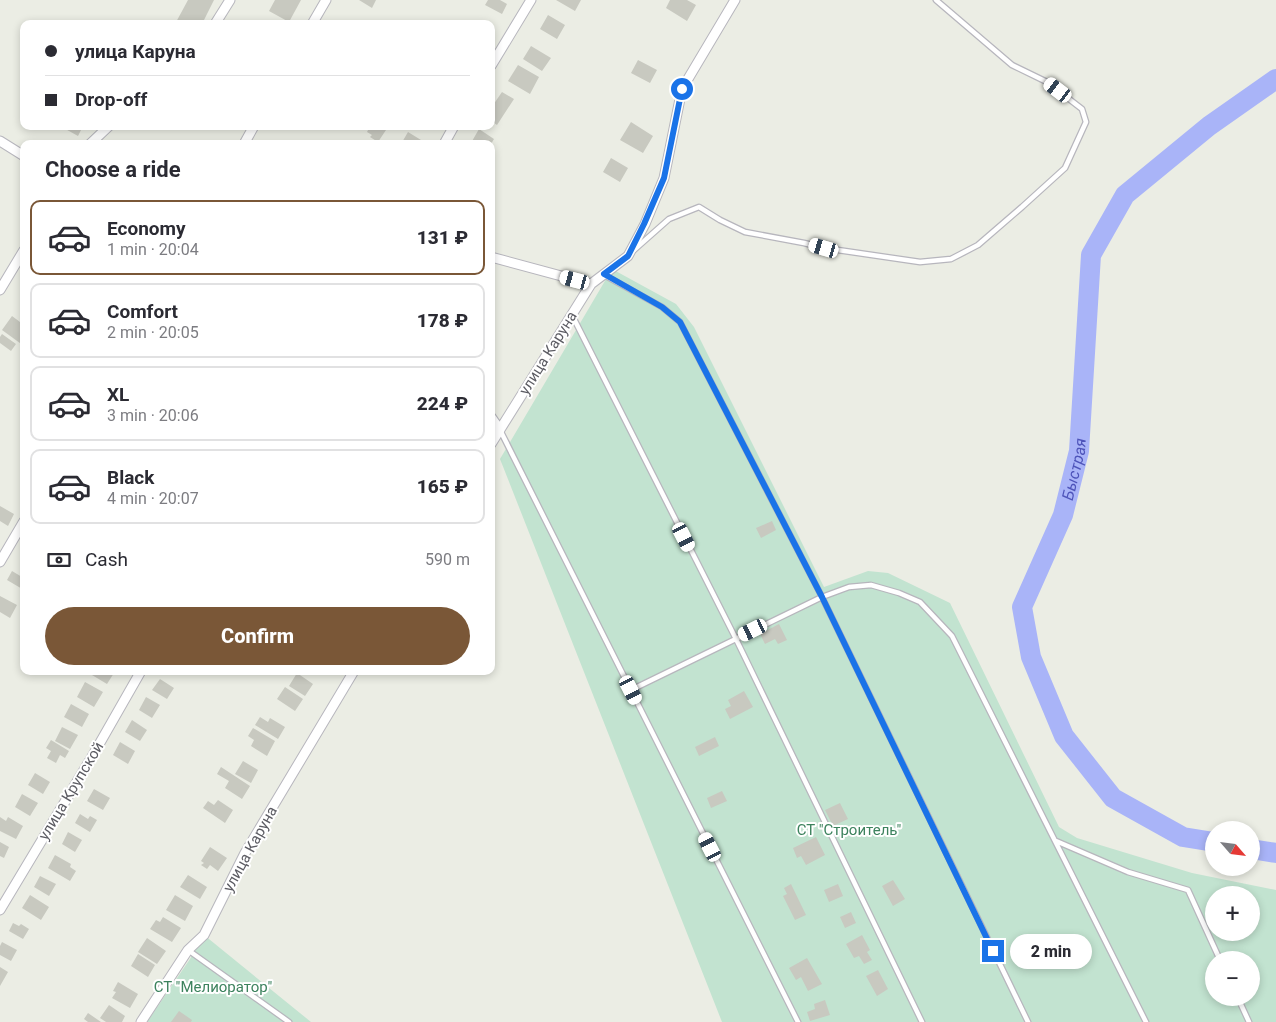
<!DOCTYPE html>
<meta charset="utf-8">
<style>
body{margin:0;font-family:Roboto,sans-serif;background:#f2f2f3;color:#2b2b33;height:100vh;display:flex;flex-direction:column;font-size:19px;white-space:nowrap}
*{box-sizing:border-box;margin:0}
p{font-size:16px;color:#7c7c81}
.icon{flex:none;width:28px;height:28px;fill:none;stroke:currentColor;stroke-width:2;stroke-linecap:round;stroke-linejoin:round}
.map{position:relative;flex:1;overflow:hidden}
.side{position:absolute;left:20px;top:140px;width:475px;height:535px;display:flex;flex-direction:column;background:#fff;border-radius:10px;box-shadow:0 2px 8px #0003}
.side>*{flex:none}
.guide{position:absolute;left:20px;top:20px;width:475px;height:110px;border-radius:10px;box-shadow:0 2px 8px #0003;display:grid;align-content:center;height:110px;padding:0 25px;background:#fff}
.needle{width:32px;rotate:118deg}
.buttons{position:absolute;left:1205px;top:821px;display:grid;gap:10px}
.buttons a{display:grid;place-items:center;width:55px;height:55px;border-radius:50%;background:#fff;box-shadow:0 2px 8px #0003;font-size:25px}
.end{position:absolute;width:22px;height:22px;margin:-11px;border:6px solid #1a73e8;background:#fff;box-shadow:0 0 0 2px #fff}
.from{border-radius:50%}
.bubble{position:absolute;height:35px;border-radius:18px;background:#fff;box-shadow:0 2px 8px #0003;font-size:16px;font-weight:800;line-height:35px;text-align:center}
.car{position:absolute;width:15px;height:30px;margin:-15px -8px;border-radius:6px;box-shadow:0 0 4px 1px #0007;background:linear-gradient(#fff 24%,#345 0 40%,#fff 0 76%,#345 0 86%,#fff 0)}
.guide b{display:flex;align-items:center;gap:18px;height:48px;font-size:19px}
.guide b+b{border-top:1px solid #e1e1e2}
.guide i{width:12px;height:12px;background:#2b2b33}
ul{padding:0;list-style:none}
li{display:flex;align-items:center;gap:15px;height:75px;margin:0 10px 8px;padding:0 15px;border:2px solid #e1e1e2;border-radius:10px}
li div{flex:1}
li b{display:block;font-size:19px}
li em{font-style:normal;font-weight:800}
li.current{border-color:#7a5737}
li>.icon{width:45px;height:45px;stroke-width:1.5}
h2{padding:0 25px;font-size:22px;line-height:60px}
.pay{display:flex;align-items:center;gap:12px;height:55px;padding:0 25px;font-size:19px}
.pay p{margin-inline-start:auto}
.button{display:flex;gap:10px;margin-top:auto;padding:10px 25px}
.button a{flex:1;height:58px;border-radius:30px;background:#7a5737;color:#fff;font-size:20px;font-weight:800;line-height:58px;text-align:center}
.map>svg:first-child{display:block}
.green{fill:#c2e3d0;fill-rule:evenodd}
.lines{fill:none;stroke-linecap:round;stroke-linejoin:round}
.river{stroke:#a9b4f8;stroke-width:20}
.building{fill:#c8c9c0}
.service-casing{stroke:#b7b6bd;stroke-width:7}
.minor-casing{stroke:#b7b6bd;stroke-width:11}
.service{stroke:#fff;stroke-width:4.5}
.minor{stroke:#fff;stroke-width:9}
.route{stroke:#1a73e8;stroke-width:6}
.labels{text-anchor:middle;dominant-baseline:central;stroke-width:4;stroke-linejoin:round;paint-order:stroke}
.street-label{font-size:15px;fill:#5c5c63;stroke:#fff}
.park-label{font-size:15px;fill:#3c825d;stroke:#fff}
.water-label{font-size:16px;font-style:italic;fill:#4e54ba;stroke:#fff}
</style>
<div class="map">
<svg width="1276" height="1022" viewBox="0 0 1276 1022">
<rect width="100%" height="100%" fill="#ebede4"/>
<path class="green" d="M612 269 676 304 694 327 824 587 868 571 888 573 950 603 1059 827 1077 838 1192 873 1276 890V1022H722L500 459ZM1214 895H1251V932H1214ZM1214 960H1251V998H1214Z
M204 935 311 1022H147L190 959Z"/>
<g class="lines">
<g class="river">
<path id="s1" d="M1214 842 1183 837 1113 798 1064 736 1031 657 1022 607 1063 515 1079 451 1091 255 1125 195 1209 126 1276 79"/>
<path d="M1251 849 1276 853"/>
</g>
</g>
<path class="building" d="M188 0H214L202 24H175Z
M275 0H301L289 22 269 11Z
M359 0H376L372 8Z
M488 0H500L507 4 502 14 485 5Z
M556 0H581L575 11Z
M670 0H687L696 5 687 21 666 8Z
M548 15 565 25 557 39 540 29Z
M531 46 551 58 542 71 523 59Z
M638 60 657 70 650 83 631 73Z
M518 65 539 77 530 94 508 81Z
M502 92 514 99 497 125 491 121V108Z
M631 122 653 136 643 153 620 140Z
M60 126H83L78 136Z
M370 126 388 127 378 142 370 137 372 135 367 132Z
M479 129 494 139 491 144 471 143Z
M408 132 421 140 419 144H401Z
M611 158 628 168 620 182 603 172Z
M12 316 24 325V346L2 330Z
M2 334 16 344 11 351 0 343V337Z
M0 506 14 514 8 526 0 521Z
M772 521 776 530 761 538 756 528Z
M12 571 22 577 24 574V590L7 580Z
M0 596 17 605 10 618 0 612Z
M779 624 787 640 778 644 775 639 765 644 760 634Z
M94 671H111L114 673 107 684 92 675Z
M297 673 313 684 305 696 289 686Z
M160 679 174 688 167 699 152 690Z
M85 682 103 692 94 707 77 697Z
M285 687 303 699 295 711 277 699Z
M744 691 753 707 730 719 725 709 731 706 728 700Z
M146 697 160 705 152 718 139 710Z
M71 704 89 714 82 727 64 717Z
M260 717 268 722 270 718 285 727 278 739 255 725Z
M132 720 147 730 140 741 125 732Z
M62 727 78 735 70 749 55 741Z
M253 728 275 741 267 756 251 746 254 740 248 736Z
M715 737 719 746 699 756 695 747Z
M51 740 69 751 65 758 60 755 56 763 47 758 51 751 46 748Z
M120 742 135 751 128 764 113 755Z
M243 761 258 770 251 783 235 774Z
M221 767 250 786 242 799 225 788 229 781 217 774Z
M35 773 50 782 43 794 28 785Z
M94 789 110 798 103 810 87 801Z
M722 791 727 801 711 808 707 798Z
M22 794 38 803 30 816 15 807Z
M218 800 233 810 225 823 203 808 208 801 214 805Z
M840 803 848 819 833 826 825 810Z
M80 814 88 819 90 816 97 820 90 832 75 823Z
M0 817 6 821 8 817 23 826 16 839 0 831Z
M68 832 82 840 75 852 62 844Z
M816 837 825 855 806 865 801 856 797 858 793 848Z
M0 842 9 847 4 858 0 856Z
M210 847 227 858 218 871 210 865 207 869 201 865 204 863 201 861Z
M55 855 71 864 70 867 76 871 70 881 48 868Z
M188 875 207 887 200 899 180 887Z
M40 876 56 884 49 896 34 887Z
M893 880 905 899 893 906 882 886Z
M791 884 806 915 795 920 783 896 787 894 784 888Z
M838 884 843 896 829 902 824 890Z
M30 895 49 907 41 920 22 908Z
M175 895 193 906 185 921 166 910Z
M851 912 856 923 845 928 840 917Z
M163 917 181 928 172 942 150 929 156 920 160 922Z
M13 923 19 926 21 924 29 929 23 939 9 931Z
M862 935 870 950 867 952 872 960 864 964 859 956 854 958 846 944Z
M147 938 166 951 157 964 138 952Z
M2 942 17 950 11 961 0 955V946Z
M138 954 155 965 148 977 131 966Z
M807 958 822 984 808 991 801 977 796 980 789 968Z
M0 967 8 972 0 986Z
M878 970 888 989 877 996 866 976Z
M118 982 138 994 130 1008 112 998 116 992 113 991Z
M825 1000 830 1015 810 1021 807 1012 815 1009 814 1004Z
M109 1005 125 1016 122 1022H106L100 1018Z
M179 1011 192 1020 191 1022H171Z
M88 1013 101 1022H88L84 1019Z"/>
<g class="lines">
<defs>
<path id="service" d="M634 250 669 219 699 207 720 220 745 232 804 243 824 248 920 262 951 259 978 245 1022 207 1065 168 1086 122 1082 109 1047 82 1012 65 936 0
M604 275 662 307 680 322 822 597 1028 1022
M572 315 736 639 922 1022
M500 430 798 1022
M631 690 822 597 849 587 871 585 899 593 920 602 952 636 1146 1022
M1056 841 1128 872 1188 890 1220 960
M188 950 289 1022
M1238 998 1249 1022"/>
<path id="minor" d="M215 24 230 0
M312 24 326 0
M491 66 531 0
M0 141 24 156
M90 144 109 126
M244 144 254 126
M444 144 454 126
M491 257 591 284
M0 290 24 250
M491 417 500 430
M491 444 591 284 628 256 645 224 664 178 682 89 735 0
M0 562 24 521
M0 910 93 755 141 671
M141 1022 188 950 204 935 245 853 354 671"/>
</defs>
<use href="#service" class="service-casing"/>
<use href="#minor" class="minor-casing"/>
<use href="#service" class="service"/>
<use href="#minor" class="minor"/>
</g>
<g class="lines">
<path class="route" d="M682 89 664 178 644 224 628 256 604 274 662 307 680 322 822 597 993 951"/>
</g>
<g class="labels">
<g class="street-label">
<text transform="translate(548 353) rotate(-58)">улица Каруна</text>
<text transform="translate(71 791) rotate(-59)">улица Крупской</text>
<text transform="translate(250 849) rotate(-61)">улица Каруна</text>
</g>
<g class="park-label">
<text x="849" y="830">СТ "Строитель"</text>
<text x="213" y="987">СТ "Мелиоратор"</text>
</g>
<g class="water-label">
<text stroke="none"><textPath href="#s1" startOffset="475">Быстрая</textPath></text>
</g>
</g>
</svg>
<div class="buttons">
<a><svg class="needle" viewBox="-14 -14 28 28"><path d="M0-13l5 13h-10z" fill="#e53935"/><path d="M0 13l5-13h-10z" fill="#7c7c81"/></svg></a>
<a>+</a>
<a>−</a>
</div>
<i class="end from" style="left:682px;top:89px"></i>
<i class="end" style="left:993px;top:951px"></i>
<div class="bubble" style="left:1010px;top:934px;width:82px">2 min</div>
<i class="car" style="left:1058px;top:90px;rotate:307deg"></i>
<i class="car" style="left:824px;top:248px;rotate:286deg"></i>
<i class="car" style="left:575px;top:280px;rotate:285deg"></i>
<i class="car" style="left:684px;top:537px;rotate:153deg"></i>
<i class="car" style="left:753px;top:630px;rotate:244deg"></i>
<i class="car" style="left:631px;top:690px;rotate:153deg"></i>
<i class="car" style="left:710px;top:847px;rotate:333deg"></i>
<div class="guide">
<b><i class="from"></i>улица Каруна</b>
<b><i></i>Drop-off</b>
</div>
<section class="side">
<h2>Choose a ride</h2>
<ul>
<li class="current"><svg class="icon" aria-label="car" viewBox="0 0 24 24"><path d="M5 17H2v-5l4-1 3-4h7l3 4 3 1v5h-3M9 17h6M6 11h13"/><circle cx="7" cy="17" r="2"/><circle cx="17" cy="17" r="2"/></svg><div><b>Economy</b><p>1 min · 20:04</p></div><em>131 ₽</em></li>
<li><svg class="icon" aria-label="car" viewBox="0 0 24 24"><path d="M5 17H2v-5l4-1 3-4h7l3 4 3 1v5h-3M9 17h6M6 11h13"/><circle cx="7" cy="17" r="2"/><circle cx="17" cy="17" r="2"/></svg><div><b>Comfort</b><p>2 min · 20:05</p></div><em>178 ₽</em></li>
<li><svg class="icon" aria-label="car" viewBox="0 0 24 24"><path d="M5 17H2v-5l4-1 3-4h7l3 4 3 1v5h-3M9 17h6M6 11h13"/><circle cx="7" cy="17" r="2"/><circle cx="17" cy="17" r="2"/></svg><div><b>XL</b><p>3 min · 20:06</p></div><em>224 ₽</em></li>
<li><svg class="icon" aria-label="car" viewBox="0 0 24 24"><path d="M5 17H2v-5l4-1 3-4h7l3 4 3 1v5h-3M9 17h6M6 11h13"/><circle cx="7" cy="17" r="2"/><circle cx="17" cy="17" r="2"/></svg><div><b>Black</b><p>4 min · 20:07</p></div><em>165 ₽</em></li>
</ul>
<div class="pay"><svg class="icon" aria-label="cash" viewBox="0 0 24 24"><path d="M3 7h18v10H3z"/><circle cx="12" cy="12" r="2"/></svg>Cash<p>590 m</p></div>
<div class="button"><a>Confirm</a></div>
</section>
</div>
